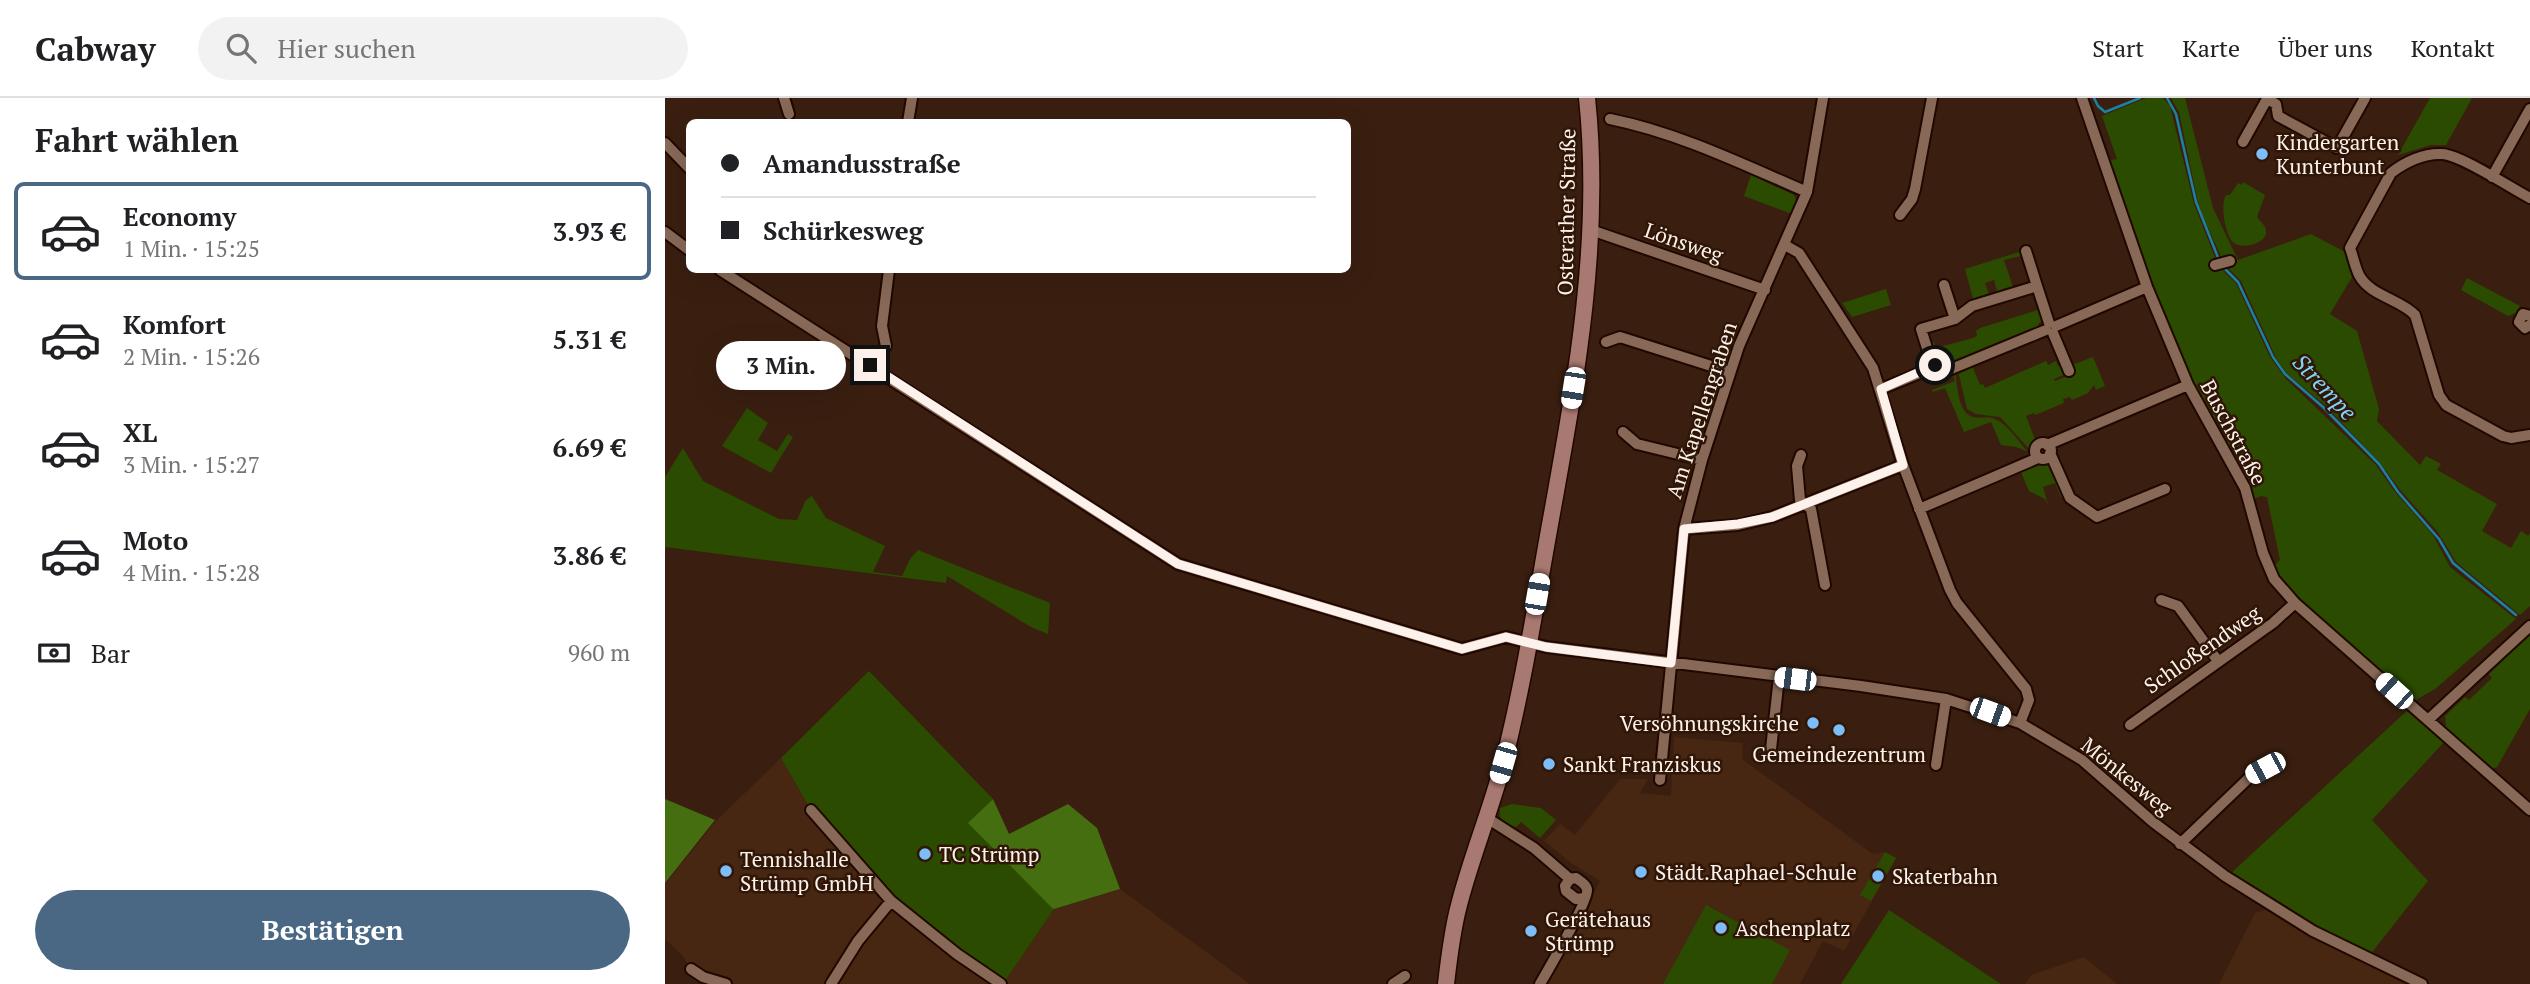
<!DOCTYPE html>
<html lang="de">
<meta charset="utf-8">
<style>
body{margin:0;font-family:"PT Serif",serif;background:#f2f2f2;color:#202124;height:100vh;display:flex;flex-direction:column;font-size:26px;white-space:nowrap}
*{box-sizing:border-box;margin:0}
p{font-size:23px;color:#757577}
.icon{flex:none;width:38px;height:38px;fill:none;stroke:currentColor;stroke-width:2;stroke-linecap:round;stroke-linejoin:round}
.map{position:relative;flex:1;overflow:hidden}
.panel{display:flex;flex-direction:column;background:#fff;width:665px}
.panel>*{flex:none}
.guide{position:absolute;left:21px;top:21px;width:665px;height:154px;border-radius:10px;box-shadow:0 7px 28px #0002;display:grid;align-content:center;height:154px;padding:0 35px;background:#fff}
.end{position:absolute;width:32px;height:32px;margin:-16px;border:9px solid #fcf1eb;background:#111;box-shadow:0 0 0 4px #111}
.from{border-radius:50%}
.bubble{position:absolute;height:49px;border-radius:24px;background:#fff;box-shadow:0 7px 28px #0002;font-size:23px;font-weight:700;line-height:49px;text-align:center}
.car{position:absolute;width:21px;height:42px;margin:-21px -10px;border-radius:9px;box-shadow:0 0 5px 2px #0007;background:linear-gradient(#fff 24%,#345 0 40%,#fff 0 76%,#345 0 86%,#fff 0)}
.guide b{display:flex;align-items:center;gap:24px;height:66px;font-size:26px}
.guide b+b{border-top:2px solid #e0e0e0}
.guide i{width:18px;height:18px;background:#202124}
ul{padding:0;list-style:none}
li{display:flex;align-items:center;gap:21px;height:98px;margin:0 14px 10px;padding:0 21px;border:4px solid transparent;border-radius:10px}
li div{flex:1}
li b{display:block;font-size:26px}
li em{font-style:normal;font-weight:700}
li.active{border-color:#4a6884}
li>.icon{width:63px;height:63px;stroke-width:1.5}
h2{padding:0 35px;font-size:32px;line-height:84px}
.pay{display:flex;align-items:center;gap:18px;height:77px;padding:0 35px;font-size:26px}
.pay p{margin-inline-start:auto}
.cta{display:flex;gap:14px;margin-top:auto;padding:14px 35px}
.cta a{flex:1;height:80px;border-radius:42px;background:#4a6884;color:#fff;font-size:28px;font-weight:700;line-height:80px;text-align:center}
header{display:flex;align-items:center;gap:42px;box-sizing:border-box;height:98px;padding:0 35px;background:#fff;border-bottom:2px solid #e0e0e0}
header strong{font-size:33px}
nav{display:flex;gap:38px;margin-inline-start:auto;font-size:24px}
.search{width:490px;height:63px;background:#f2f2f2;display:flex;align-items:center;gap:18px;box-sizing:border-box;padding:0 24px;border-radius:38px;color:#757577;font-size:26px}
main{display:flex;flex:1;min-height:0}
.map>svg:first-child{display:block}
.built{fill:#472612}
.green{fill:#2b4b01}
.forest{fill:#446e10}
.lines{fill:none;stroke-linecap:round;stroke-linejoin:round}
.stream{stroke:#1b82a4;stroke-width:2.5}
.minor-casing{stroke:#200800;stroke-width:14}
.secondary-casing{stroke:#200800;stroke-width:19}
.minor{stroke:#886957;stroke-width:10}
.secondary{stroke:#a87971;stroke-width:16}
.route{stroke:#fcf1eb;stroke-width:9}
.poi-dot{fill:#7dbef9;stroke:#2f1606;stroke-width:2.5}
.labels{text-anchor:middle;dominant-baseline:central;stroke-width:5;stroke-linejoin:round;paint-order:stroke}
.poi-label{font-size:21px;fill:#fcf1eb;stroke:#2f1606;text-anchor:start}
.street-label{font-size:21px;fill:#fcf1eb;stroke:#2f1606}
.water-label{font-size:23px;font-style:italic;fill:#80d3f5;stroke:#2f1606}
</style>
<header>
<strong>Cabway</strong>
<div class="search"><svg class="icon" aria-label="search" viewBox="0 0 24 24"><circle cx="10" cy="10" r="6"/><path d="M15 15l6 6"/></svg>Hier suchen</div>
<nav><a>Start</a><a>Karte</a><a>Über uns</a><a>Kontakt</a></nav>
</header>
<main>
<section class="panel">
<h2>Fahrt wählen</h2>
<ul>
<li class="active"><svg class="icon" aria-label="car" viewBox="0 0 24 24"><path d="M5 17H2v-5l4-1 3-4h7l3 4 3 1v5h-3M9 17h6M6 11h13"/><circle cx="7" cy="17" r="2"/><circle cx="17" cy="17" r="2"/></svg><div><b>Economy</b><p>1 Min. · 15:25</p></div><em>3.93 €</em></li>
<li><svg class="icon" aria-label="car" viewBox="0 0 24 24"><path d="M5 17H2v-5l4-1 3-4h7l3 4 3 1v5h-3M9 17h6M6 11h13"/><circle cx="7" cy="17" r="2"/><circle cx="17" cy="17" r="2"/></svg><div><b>Komfort</b><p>2 Min. · 15:26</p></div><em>5.31 €</em></li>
<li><svg class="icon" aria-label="car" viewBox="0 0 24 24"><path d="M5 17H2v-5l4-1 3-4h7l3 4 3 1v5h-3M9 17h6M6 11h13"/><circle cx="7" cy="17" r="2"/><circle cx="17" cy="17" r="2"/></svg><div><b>XL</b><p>3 Min. · 15:27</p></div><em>6.69 €</em></li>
<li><svg class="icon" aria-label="car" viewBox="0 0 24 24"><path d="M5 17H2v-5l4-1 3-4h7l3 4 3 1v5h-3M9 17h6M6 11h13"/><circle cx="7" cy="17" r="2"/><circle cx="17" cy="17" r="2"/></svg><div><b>Moto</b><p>4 Min. · 15:28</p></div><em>3.86 €</em></li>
</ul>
<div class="pay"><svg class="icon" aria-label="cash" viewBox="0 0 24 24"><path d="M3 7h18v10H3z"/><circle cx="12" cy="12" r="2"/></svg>Bar<p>960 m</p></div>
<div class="cta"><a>Bestätigen</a></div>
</section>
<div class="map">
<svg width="1865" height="886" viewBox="0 0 1865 886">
<rect width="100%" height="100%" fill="#3a1f10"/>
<path class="built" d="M1009 639 1078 645 1077 661 1208 756 1220 754 1231 760 1179 853 1158 843 1135 886H880L935 783 906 765 879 743 895 726 910 737 955 681H983L975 695 1006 698Z
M116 660 146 712 336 886H36L17 857 0 841V786L51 723Z
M455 791 585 886H338L389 811Z
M1602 811 1662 847 1748 886H1554L1590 815Z
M1419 859 1452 886H1360L1366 877Z"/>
<path class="green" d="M1481 0H1498L1505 8 1529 106 1551 162 1560 175 1571 185 1605 259 1621 281 1711 367 1730 394 1768 437 1785 469 1851 521 1770 591 1749 603 1624 493 1608 469 1615 462 1602 399 1596 398 1589 401 1514 258 1479 167 1445 62 1452 61 1437 18Z
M1506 0H1520L1548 110 1573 162 1646 136 1682 155 1687 179 1665 216 1692 233 1714 311 1712 323 1755 367 1761 358 1776 366 1772 372 1832 406 1817 433 1846 450 1856 433 1863 438 1865 435V508L1855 517 1791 464 1772 433 1736 393 1715 365 1661 308 1622 276 1611 260 1576 183 1560 167 1539 121 1533 105 1514 14Z
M1765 0H1807L1781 47H1766L1733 57Z
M1086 77 1129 97 1131 102 1127 116 1079 98Z
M1578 84 1600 97 1592 119C1595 124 1601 127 1601 133 1603 145 1577 152 1569 145 1560 138 1555 106 1561 97H1565L1573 85 1577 87Z
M1354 154 1356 158 1339 162 1349 192 1333 197 1329 182 1320 185 1325 199 1309 204 1300 171Z
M1802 180 1855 208 1851 215 1843 218 1796 192Z
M1221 191 1226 207 1187 219 1177 205Z
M1376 211 1379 221 1373 226 1374 230 1283 266 1281 260 1272 263 1266 245 1269 244 1271 250 1308 240 1312 238 1311 233 1315 230Z
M1428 259 1440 288 1431 292 1429 287 1423 295 1407 302 1405 299 1398 301 1399 305 1370 317 1369 315 1361 318 1370 342 1366 353 1335 319 1311 316 1302 311 1293 273 1307 267 1315 287 1318 286 1320 290 1381 263 1383 267 1391 263 1393 268 1397 267 1401 276 1389 281 1390 283 1405 277V275L1409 272 1407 267Z
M1290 274C1293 288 1292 314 1308 319 1315 321 1324 318 1330 321 1343 326 1353 343 1362 353L1351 349 1336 347 1326 324 1299 334 1280 290 1268 294 1267 292 1290 283 1287 275Z
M82 310 103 325 93 342 112 353 123 336 128 339 106 375 57 348Z
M18 350 38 383 114 421 132 422 141 402 147 398 161 420 220 448 208 474 237 478 245 461 253 452 385 505 383 536 366 529 282 478 281 485 0 449V379Z
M1384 363 1400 397 1396 399 1390 385 1378 389 1383 407 1380 401 1364 393 1356 374Z
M1865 536V611L1832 669 1827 671 1781 632 1780 618 1800 599 1804 602 1827 580 1824 576Z
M204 573 328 701 304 725 389 811 338 886 226 803 146 712 116 660Z
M1745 610 1781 642 1707 722 1763 783 1704 858 1643 830 1563 778Z
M847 706 876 710 891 722 875 740 856 724 848 732C837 727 834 723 835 710Z
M1220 754 1231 760 1206 803 1195 797Z
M1041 807 1125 852 1107 886H998Z
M1224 812 1336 886H1176Z"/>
<path class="forest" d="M0 701 50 722 0 785Z
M328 701 344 736 403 706 432 730 455 791 389 811 387 810 303 725Z"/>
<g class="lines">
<path class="stream" d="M1429 0 1433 8 1440 14 1475 0
M1502 0 1511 16 1531 104 1554 162
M1557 168 1573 184 1608 259 1620 276 1658 309 1714 366 1733 394 1774 441 1788 465 1851 517"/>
<defs>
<path id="minor" d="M119 0 124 16
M1417 0 1482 189 1523 287 1580 390 1598 455 1609 481 1630 505 1865 712
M945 21C1014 35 1077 66 1142 94
M243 24 247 0
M1578 44 1602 1 1611 6 1613 18 1672 50 1700 0
M0 45 24 70
M1827 79 1865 11
M1865 100C1846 90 1796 57 1777 56 1759 55 1740 64 1726 75L1685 150C1688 158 1690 169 1694 177 1705 198 1735 201 1750 217L1774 297 1781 307 1838 338 1846 340 1865 337
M1235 117 1247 101 1250 91 1267 0
M926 132 1100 192
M0 134 24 152
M1120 147 1134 155 1208 270 1238 367 1285 492 1292 505 1361 591 1364 602 1355 625
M1361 153 1372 188
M1550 167 1565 163
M55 172 513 466 797 551 841 539 881 549 1196 588 1281 601 1355 625 1417 662 1488 724 1560 778 1648 833 1757 886
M1279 187 1290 221
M1865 218 1858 216 1854 224 1860 230 1865 227
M1391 228 1482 189
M1388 235 1404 273
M941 244 955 239 1065 274
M221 248 217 228 224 172
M1266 273a6 6 0 1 1 12 0a6 6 0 1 1-12 0Z
M1268 269 1256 231 1290 221 1307 208 1372 188 1384 225
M1279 274 1381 232
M1216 291 1267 270
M958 334 972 346 1037 362
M1370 353a8 8 0 1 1 16 0a8 8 0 1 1-16 0Z
M1382 347 1523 287
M1385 355 1405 400 1432 419 1500 391
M1136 357 1132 368 1135 402 1146 411 1160 487
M1254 411 1373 360
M1019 431 1073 427 1107 419 1238 367
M1496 502 1513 508 1553 563
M1763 622 1865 528
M1465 627 1608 525 1630 505
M1106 651 1114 579
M1271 667 1281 601
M995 682 1019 431 1037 362 1074 248 1142 94 1158 0
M146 712 226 803 292 856 336 886
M822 720 869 750 905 781 911 780C915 783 922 787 922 792 924 802 883 872 875 886
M1515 746 1587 677 1599 670
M905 781 900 788 901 793 911 801 919 800
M26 871 38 879 61 886
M166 886 193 843 226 803
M728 886 740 878"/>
<path id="secondary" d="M781 886C784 860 787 833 794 807 806 760 825 714 838 666 859 585 871 503 886 421 911 282 937 142 922 0"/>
</defs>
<use href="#minor" class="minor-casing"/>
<use href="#secondary" class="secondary-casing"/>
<use href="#minor" class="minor"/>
<use href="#secondary" class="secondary"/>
</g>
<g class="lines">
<path class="route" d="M205 267 513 466 797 551 841 539 881 549 1006 565 1019 431 1073 426 1107 419 1238 367 1216 291 1270 267"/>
</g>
<g class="poi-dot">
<circle cx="1597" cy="56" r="7"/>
<circle cx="1148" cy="625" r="7"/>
<circle cx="1174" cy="632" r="7"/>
<circle cx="884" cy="666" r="7"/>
<circle cx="260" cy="756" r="7"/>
<circle cx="61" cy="773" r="7"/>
<circle cx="976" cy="774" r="7"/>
<circle cx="1213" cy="778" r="7"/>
<circle cx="1056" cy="830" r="7"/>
<circle cx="866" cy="833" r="7"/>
</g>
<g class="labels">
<g class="poi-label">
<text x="1611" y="44">Kindergarten<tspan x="1611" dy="24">Kunterbunt</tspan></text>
<text x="1134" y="625" text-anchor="end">Versöhnungskirche</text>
<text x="1174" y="656" text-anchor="middle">Gemeindezentrum</text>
<text x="898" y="666">Sankt Franziskus</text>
<text x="274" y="756">TC Strümp</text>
<text x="75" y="761">Tennishalle<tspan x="75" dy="24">Strümp GmbH</tspan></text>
<text x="990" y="774">Städt.Raphael-Schule</text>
<text x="1227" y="778">Skaterbahn</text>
<text x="880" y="821">Gerätehaus<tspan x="880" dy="24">Strümp</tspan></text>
<text x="1070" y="830">Aschenplatz</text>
</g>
<g class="street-label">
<text transform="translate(901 114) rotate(-89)">Osterather Straße</text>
<text transform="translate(1019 144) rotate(19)">Lönsweg</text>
<text transform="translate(1036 312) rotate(-72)">Am Kapellengraben</text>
<text transform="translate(1569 334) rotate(62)">Buschstraße</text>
<text transform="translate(1537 551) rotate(-35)">Schloßendweg</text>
<text transform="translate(1462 678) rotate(39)">Mönkesweg</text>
</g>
<g class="water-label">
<text transform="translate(1660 289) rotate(47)">Strempe</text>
</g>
</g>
</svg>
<i class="end from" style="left:1270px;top:267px"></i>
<i class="end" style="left:205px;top:267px"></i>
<div class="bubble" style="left:51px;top:243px;width:130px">3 Min.</div>
<i class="car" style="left:908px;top:290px;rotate:189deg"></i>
<i class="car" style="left:872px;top:496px;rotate:10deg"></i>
<i class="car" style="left:1130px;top:581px;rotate:277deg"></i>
<i class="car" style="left:1729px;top:593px;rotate:312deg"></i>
<i class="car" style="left:1325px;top:614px;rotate:110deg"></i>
<i class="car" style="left:838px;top:665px;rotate:196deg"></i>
<i class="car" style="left:1600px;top:670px;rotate:242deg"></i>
<div class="guide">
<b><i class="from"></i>Amandusstraße</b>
<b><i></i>Schürkesweg</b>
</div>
</div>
</main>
